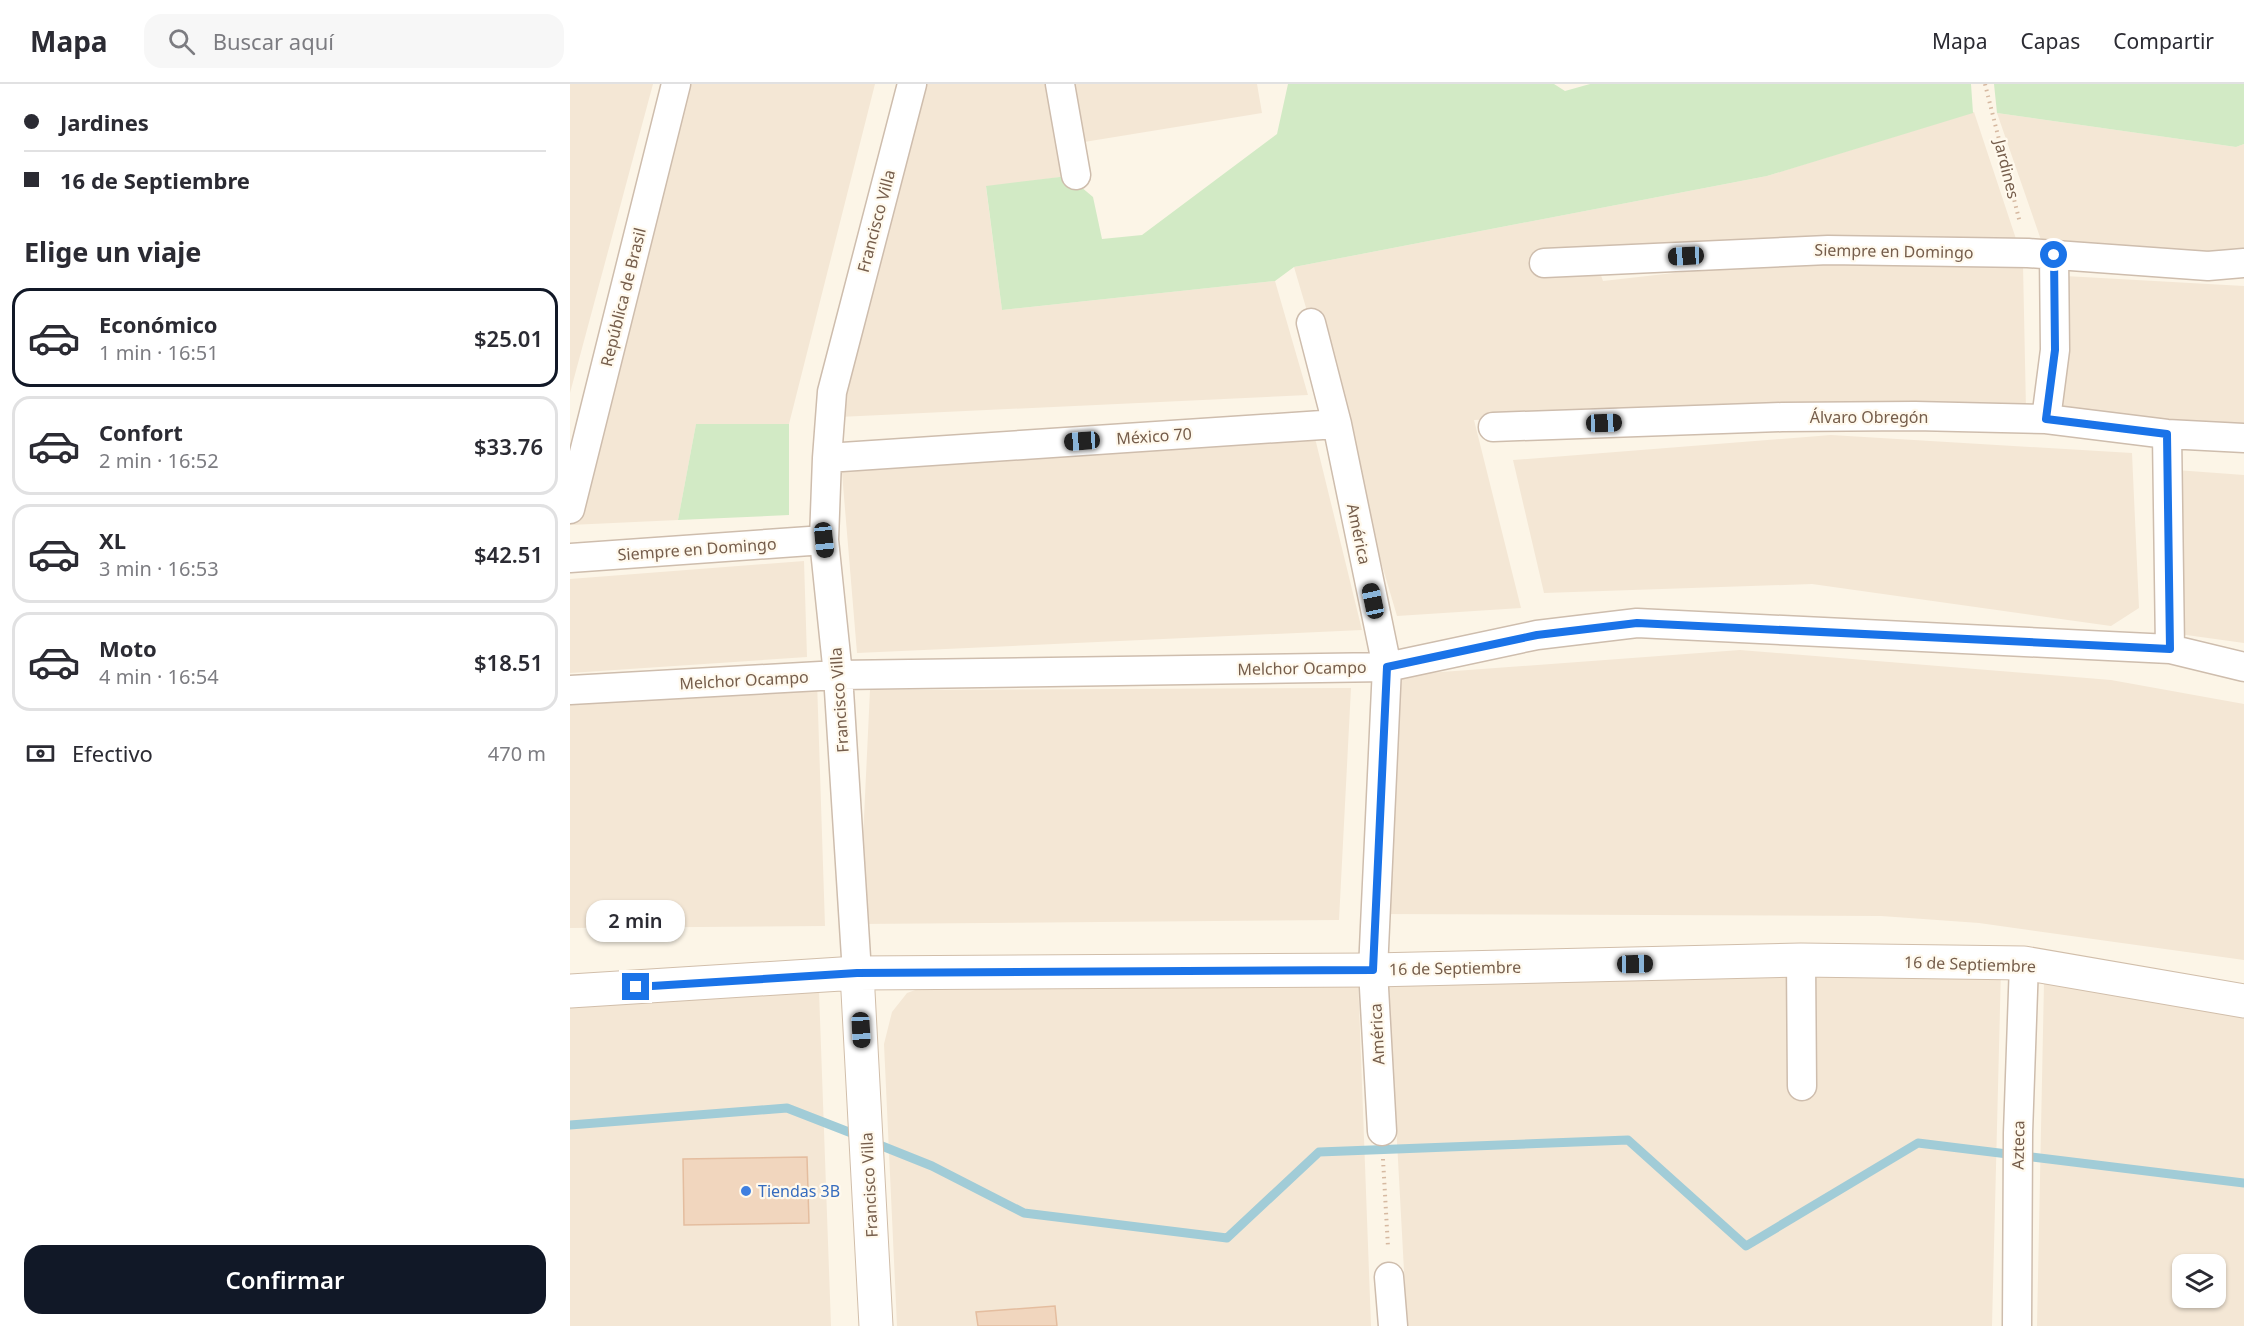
<!DOCTYPE html>
<html lang="es">
<meta charset="utf-8">
<style>
body{margin:0;font-family:"Noto Sans",sans-serif;background:#f7f7f7;color:#2b2b33;height:100vh;display:flex;flex-direction:column;font-size:22px;white-space:nowrap}
*{box-sizing:border-box;margin:0}
p{font-size:20px;color:#7c7c81}
.icon{flex:none;width:33px;height:33px;fill:none;stroke:currentColor;stroke-width:2;stroke-linecap:round;stroke-linejoin:round}
.map{position:relative;flex:1;overflow:hidden}
.details{display:flex;flex-direction:column;background:#fff;width:570px}
.details>*{flex:none}
.hud{display:grid;align-content:center;height:132px;padding:0 24px;background:#fff}
.buttons{position:absolute;left:1602px;top:1170px;display:grid;gap:12px}
.buttons a{display:grid;place-items:center;width:54px;height:54px;border-radius:12px;background:#fff;box-shadow:0 2px 4px #0004;font-size:30px}
.end{position:absolute;width:27px;height:27px;margin:-14px;border:8px solid #1a73e8;background:#fff;box-shadow:0 0 0 3px #fff}
.from{border-radius:50%}
.bubble{position:absolute;height:42px;border-radius:18px;background:#fff;box-shadow:0 2px 4px #0004;font-size:20px;font-weight:600;line-height:42px;text-align:center}
.car{position:absolute;width:18px;height:36px;margin:-18px -9px;border-radius:8px;box-shadow:0 0 4px 2px #0007;background:linear-gradient(#222 24%,#8ab4d8 0 40%,#222 0 76%,#8ab4d8 0 86%,#222 0)}
.hud b{display:flex;align-items:center;gap:21px;height:57px;font-size:22px}
.hud b+b{border-top:2px solid #e1e1e2}
.hud i{width:15px;height:15px;background:#2b2b33}
ul{padding:0;list-style:none}
li{display:flex;align-items:center;gap:18px;height:99px;margin:0 12px 9px;padding:0 12px;border:3px solid #e1e1e2;border-radius:18px}
li div{flex:1}
li b{display:block;font-size:22px}
li em{font-style:normal;font-weight:600}
li.selected{border-color:#111827}
li>.icon{width:54px;height:54px;stroke-width:1.5}
h2{padding:0 24px;font-size:27px;line-height:72px}
.pay{display:flex;align-items:center;gap:15px;height:66px;padding:0 24px;font-size:22px}
.pay p{margin-inline-start:auto}
.cta{display:flex;gap:12px;margin-top:auto;padding:12px 24px}
.cta a{flex:1;height:69px;border-radius:18px;background:#111827;color:#fff;font-size:24px;font-weight:600;line-height:69px;text-align:center}
header{display:flex;align-items:center;gap:36px;box-sizing:border-box;height:84px;padding:0 30px;background:#fff;border-bottom:2px solid #e1e1e2}
header strong{font-size:28px}
nav{display:flex;gap:33px;margin-inline-start:auto;font-size:21px}
.search{width:420px;height:54px;background:#f7f7f7;display:flex;align-items:center;gap:15px;box-sizing:border-box;padding:0 21px;border-radius:18px;color:#7c7c81;font-size:22px}
main{display:flex;flex:1;min-height:0}
.map>svg:first-child{display:block}
.residential{fill:#f4e7d5;fill-rule:evenodd}
.green{fill:#d2eac5}
.lines{fill:none;stroke-linecap:round;stroke-linejoin:round}
.stream{stroke:#a1ccd7;stroke-width:9}
.building{fill:#f1d6be;stroke:#e4bd9f;stroke-width:1.5}
.street-casing{stroke:#cebdad;stroke-width:31}
.secondary-casing{stroke:#d1beaa;stroke-width:35}
.path{stroke:#d6b9a1;stroke-width:4;stroke-dasharray:1.5 4.5;stroke-linecap:butt}
.street{stroke:#fff;stroke-width:28}
.secondary{stroke:#fff;stroke-width:33}
.route{stroke:#1a73e8;stroke-width:8}
.shop-dot{fill:#3f7fe0;stroke:#fff9ed;stroke-width:2}
.labels{text-anchor:middle;dominant-baseline:central;stroke-width:4.5;stroke-linejoin:round;paint-order:stroke}
.street-label{font-size:16px;fill:#755d4b;stroke:#fff9ed}
.shop-label{font-size:16px;fill:#366cbe;stroke:#fff9ed;text-anchor:start}
</style>
<header>
<strong>Mapa</strong>
<div class="search"><svg class="icon" aria-label="search" viewBox="0 0 24 24"><circle cx="10" cy="10" r="6"/><path d="M15 15l6 6"/></svg>Buscar aquí</div>
<nav><a>Mapa</a><a>Capas</a><a>Compartir</a></nav>
</header>
<main>
<section class="details">
<div class="hud">
<b><i class="from"></i>Jardines</b>
<b><i></i>16 de Septiembre</b>
</div>
<h2>Elige un viaje</h2>
<ul>
<li class="selected"><svg class="icon" aria-label="car" viewBox="0 0 24 24"><path d="M5 17H2v-5l4-1 3-4h7l3 4 3 1v5h-3M9 17h6M6 11h13"/><circle cx="7" cy="17" r="2"/><circle cx="17" cy="17" r="2"/></svg><div><b>Económico</b><p>1 min · 16:51</p></div><em>$25.01</em></li>
<li><svg class="icon" aria-label="car" viewBox="0 0 24 24"><path d="M5 17H2v-5l4-1 3-4h7l3 4 3 1v5h-3M9 17h6M6 11h13"/><circle cx="7" cy="17" r="2"/><circle cx="17" cy="17" r="2"/></svg><div><b>Confort</b><p>2 min · 16:52</p></div><em>$33.76</em></li>
<li><svg class="icon" aria-label="car" viewBox="0 0 24 24"><path d="M5 17H2v-5l4-1 3-4h7l3 4 3 1v5h-3M9 17h6M6 11h13"/><circle cx="7" cy="17" r="2"/><circle cx="17" cy="17" r="2"/></svg><div><b>XL</b><p>3 min · 16:53</p></div><em>$42.51</em></li>
<li><svg class="icon" aria-label="car" viewBox="0 0 24 24"><path d="M5 17H2v-5l4-1 3-4h7l3 4 3 1v5h-3M9 17h6M6 11h13"/><circle cx="7" cy="17" r="2"/><circle cx="17" cy="17" r="2"/></svg><div><b>Moto</b><p>4 min · 16:54</p></div><em>$18.51</em></li>
</ul>
<div class="pay"><svg class="icon" aria-label="cash" viewBox="0 0 24 24"><path d="M3 7h18v10H3z"/><circle cx="12" cy="12" r="2"/></svg>Efectivo<p>470 m</p></div>
<div class="cta"><a>Confirmar</a></div>
</section>
<div class="map">
<svg width="1674" height="1242" viewBox="0 0 1674 1242">
<rect width="100%" height="100%" fill="#fcf5e7"/>
<path class="residential" d="M0 0H83L0 309Z
M119 0H305L219 340H126L108 436 0 441V421Z
M348 0H479L498 92 416 103 432 226 705 197 738 311 269 333Z
M495 0H687L692 29 508 59Z
M1404 28 1449 164 1027 180 1033 197 1246 173 1453 181 1456 326 1321 317 904 336 951 524 827 532 724 183 1197 92Z
M1427 29 1666 63 1674 60V174L1471 156Z
M1495 192 1674 202V346L1493 330Z
M1261 351 1562 369 1569 524 1541 542 1242 500 974 509 943 376Z
M745 354 792 546 287 569 271 377Z
M1606 386 1674 391V559L1609 550Z
M234 477 237 573 0 589V495Z
M1170 566 1541 596 1674 620V876L1409 839 1311 832 805 830 817 592Z
M247 597 255 842 0 844V617Z
M781 604 769 836 289 840 300 606Z
M1431 884 1422 1242H837L818 891Z
M788 893 801 1242H327L314 960 322 928 337 909 375 895Z
M1474 898 1674 926V1242H1467ZM1612 1180H1646V1214H1612Z
M249 907 261 1242H0V912Z"/>
<path class="green" d="M718 0H984L995 7 1020 0H1401L1403 29 1197 92 724 183 705 197 432 226 416 102 498 92 523 113 532 155 572 151 707 50Z
M1424 0H1674V60L1666 63 1427 29Z
M126 340H219V431L108 436Z"/>
<g class="lines">
<path class="stream" d="M0 1041 217 1024 289 1052
M302 1058 362 1082 454 1129 657 1154 749 1068 1058 1056 1176 1162 1348 1059 1674 1099"/>
</g>
<path class="building" d="M237 1073 239 1139 114 1141 113 1075Z
M485 1222 487 1242H408L406 1228Z"/>
<g class="lines">
<defs>
<path id="street" d="M490 0 506 91
M974 179 1258 166 1458 169 1638 182 1674 179
M741 239 767 340 817 583 803 886 812 1047
M1476 335 1485 266 1484 171
M923 343 1212 333 1345 332 1476 335 1597 350 1674 354
M1597 350 1600 565
M257 374 767 340
M0 425 106 0
M0 474 254 456
M0 606 268 591 817 583 967 551 1067 539 1600 565 1674 583
M1231 876 1232 1002
M287 889 268 591 254 456 257 374 262 308 342 0
M819 1193 823 1242
M1447 1242 1448 1049 1454 879"/>
<path id="secondary" d="M287 889 306 1242
M0 907 287 889 803 886 1231 876 1454 879 1674 917"/>
</defs>
<use href="#street" class="street-casing"/>
<use href="#secondary" class="secondary-casing"/>
<path class="path" d="M1415 0 1450 139
M813 1075 818 1163"/>
<use href="#street" class="street"/>
<use href="#secondary" class="secondary"/>
</g>
<g class="lines">
<path class="route" d="M66 903 287 889 803 886 817 583 967 551 1067 539 1600 565 1597 350 1476 335 1485 266 1484 171"/>
</g>
<circle class="shop-dot" cx="176" cy="1107" r="6"/>
<g class="labels">
<g class="street-label">
<text transform="translate(1437 85) rotate(76)">Jardines</text>
<text transform="translate(306 137) rotate(-75)">Francisco Villa</text>
<text transform="translate(1324 167) rotate(1)">Siempre en Domingo</text>
<text transform="translate(53 213) rotate(-76)">República de Brasil</text>
<text x="1299" y="333">Álvaro Obregón</text>
<text transform="translate(584 352) rotate(-4)">México 70</text>
<text transform="translate(789 450) rotate(78)">América</text>
<text transform="translate(127 465) rotate(-4)">Siempre en Domingo</text>
<text transform="translate(732 584) rotate(-1)">Melchor Ocampo</text>
<text transform="translate(174 596) rotate(-3)">Melchor Ocampo</text>
<text transform="translate(269 616) rotate(-94)">Francisco Villa</text>
<text transform="translate(1400 880) rotate(2)">16 de Septiembre</text>
<text transform="translate(885 884) rotate(-1)">16 de Septiembre</text>
<text transform="translate(807 950) rotate(-93)">América</text>
<text transform="translate(1448 1061) rotate(-89)">Azteca</text>
<text transform="translate(299 1101) rotate(-93)">Francisco Villa</text>
</g>
<g class="shop-label">
<text x="188" y="1107">Tiendas 3B</text>
</g>
</g>
</svg>
<div class="buttons">
<a><svg class="icon" aria-label="layers" viewBox="0 0 24 24"><path d="M12 4l9 5-9 5-9-5zM3 14l9 5 9-5"/></svg></a>
</div>
<i class="end from" style="left:1484px;top:171px"></i>
<i class="end" style="left:66px;top:903px"></i>
<div class="bubble" style="left:16px;top:816px;width:99px">2 min</div>
<i class="car" style="left:1116px;top:172px;rotate:267deg"></i>
<i class="car" style="left:1034px;top:339px;rotate:88deg"></i>
<i class="car" style="left:512px;top:357px;rotate:266deg"></i>
<i class="car" style="left:254px;top:456px;rotate:174deg"></i>
<i class="car" style="left:803px;top:517px;rotate:348deg"></i>
<i class="car" style="left:1065px;top:880px;rotate:89deg"></i>
<i class="car" style="left:291px;top:946px;rotate:177deg"></i>
</div>
</main>
